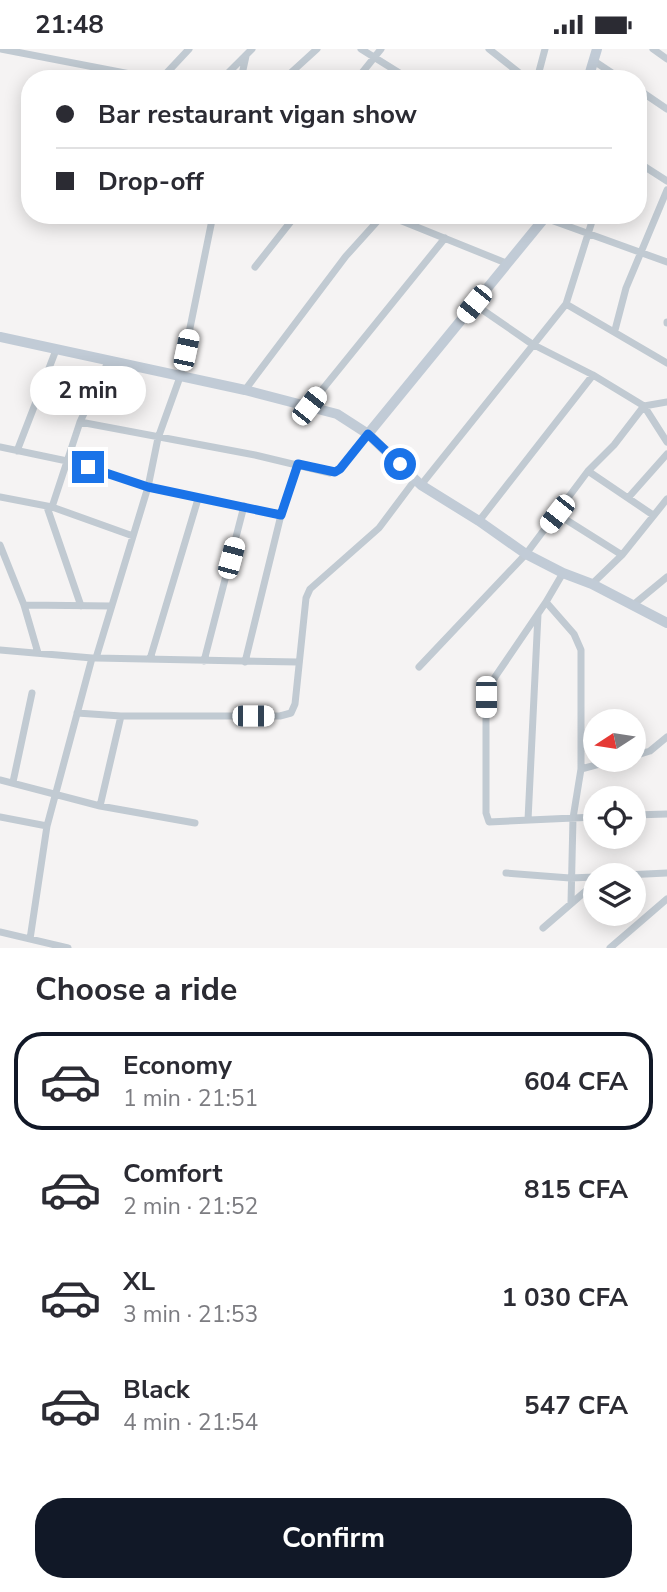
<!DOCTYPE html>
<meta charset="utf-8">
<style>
body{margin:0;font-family:"Nunito Sans",sans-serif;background:#f2f2f3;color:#2b2b33;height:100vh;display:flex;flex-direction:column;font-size:26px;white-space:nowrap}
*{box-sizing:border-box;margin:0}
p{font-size:23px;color:#7c7c81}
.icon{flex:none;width:38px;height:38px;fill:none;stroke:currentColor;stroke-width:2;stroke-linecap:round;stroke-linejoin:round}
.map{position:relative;height:899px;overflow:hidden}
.details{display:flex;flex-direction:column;background:#fff;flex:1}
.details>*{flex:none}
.top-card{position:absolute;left:21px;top:21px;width:626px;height:154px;border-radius:28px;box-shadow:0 4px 18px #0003;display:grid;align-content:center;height:154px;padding:0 35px;background:#fff}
.needle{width:46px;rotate:258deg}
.fabs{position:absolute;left:583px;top:660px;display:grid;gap:14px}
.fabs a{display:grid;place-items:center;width:63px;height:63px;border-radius:50%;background:#fff;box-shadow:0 4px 18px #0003;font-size:35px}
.end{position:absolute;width:32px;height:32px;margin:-16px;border:9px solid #1a73e8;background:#fff;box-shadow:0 0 0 4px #fff}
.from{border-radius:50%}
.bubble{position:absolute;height:49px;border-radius:24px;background:#fff;box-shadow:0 4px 18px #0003;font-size:23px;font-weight:700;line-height:49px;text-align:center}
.car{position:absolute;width:21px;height:42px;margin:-21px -10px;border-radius:9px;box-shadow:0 0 5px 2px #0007;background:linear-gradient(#fff 24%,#345 0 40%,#fff 0 76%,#345 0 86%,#fff 0)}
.top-card b{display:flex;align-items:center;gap:24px;height:66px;font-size:26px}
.top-card b+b{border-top:2px solid #e1e1e2}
.top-card i{width:18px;height:18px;background:#2b2b33}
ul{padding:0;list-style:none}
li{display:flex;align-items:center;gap:21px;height:98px;margin:0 14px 10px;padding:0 21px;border:4px solid transparent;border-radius:28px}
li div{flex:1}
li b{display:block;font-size:26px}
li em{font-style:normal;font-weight:700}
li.current{border-color:#111827}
li>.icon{width:63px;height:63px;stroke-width:1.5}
h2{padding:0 35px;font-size:32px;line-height:84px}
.primary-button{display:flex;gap:14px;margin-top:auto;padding:14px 35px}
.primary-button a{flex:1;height:80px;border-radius:28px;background:#111827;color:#fff;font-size:28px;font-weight:700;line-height:80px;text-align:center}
.status{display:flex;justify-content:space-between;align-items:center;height:49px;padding:0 35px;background:#fff;direction:ltr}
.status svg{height:19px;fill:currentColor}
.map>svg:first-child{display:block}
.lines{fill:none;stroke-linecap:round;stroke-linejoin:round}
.street{stroke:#c1cad2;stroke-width:7}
.secondary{stroke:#c1cbd6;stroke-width:10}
.route{stroke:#1a73e8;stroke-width:9}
</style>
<div class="status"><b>21:48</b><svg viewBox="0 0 49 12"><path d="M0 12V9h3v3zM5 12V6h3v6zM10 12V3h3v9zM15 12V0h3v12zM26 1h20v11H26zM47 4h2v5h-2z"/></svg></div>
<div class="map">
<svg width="667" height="899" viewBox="0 0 667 899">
<rect width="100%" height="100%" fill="#f5f3f3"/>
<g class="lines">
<path class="street" d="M1 0 156 30
M361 0 409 30
M489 0 527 30
M653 0 667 10
M594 12 621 30
M161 30 189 0
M222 30 252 0
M241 30 246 7
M284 30 317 0
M357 30 381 0
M537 30 545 0
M639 41 667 60
M639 114 667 132
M387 166 506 214
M537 166 667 213
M255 218 296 166
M474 255 532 295 593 326 644 357 667 393
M566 255 667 314
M667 274V273
M615 281 626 239 667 141
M245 341 346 207 383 166
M309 357 445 189
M80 373 255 406 330 424 340 420 368 385
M0 398 67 412 148 438 281 466
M17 402 56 301
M588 422 653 466
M421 436 566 255 594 166
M0 448 52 458 133 487
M628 449 667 405
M47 458 81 557
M52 458 80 373 108 313
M557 465 622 506
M479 472 593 326
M0 496 24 556 38 604
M563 524 546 553 574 585 581 601V720L573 769 571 854
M592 535 622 506 667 450
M546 553 495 628 486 648V764L489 773 595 768
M24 556 111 557
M633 556 667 528
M0 601 92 609
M96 609 298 613
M150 610 198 450
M204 612 244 457
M245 613 281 466 298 415
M419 618 526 505 588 422 614 396 644 357 667 353
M77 664 121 667H280L291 664 295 655 306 549 310 540 379 479 415 431
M634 707 650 702 667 688
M581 720 618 710
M0 731 100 757 195 774
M13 733 32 644
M100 757 121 667
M634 766 667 765
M0 768 47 777
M528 771 538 565
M506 824 570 829 595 828
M625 826 667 824
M543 879 595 834
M0 883 68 899
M30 890 47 777 92 609H96L148 438 158 389 180 328 213 166
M610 899 667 850"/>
<path class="secondary" d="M588 30 597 0
M0 288 245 341 337 365 368 385 421 436 479 472 526 505 563 524 592 535 667 574
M368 385 547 166"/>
</g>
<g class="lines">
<path class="route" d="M88 418 148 438 281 466 298 415 335 423 340 420 368 385 400 415"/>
</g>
</svg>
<div class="fabs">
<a><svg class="needle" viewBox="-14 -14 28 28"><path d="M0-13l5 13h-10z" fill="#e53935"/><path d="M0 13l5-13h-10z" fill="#7c7c81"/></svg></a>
<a><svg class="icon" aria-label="locate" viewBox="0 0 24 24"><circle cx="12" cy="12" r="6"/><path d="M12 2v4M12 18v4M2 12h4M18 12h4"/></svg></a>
<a><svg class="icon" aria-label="layers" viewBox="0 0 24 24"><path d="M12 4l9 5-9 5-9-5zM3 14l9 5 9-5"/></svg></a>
</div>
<i class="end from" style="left:400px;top:415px"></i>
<i class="end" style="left:88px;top:418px"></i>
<div class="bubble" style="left:30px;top:317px;width:116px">2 min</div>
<i class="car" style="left:474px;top:255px;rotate:219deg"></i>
<i class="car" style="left:186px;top:301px;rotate:12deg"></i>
<i class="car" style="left:309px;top:357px;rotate:38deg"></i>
<i class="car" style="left:557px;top:465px;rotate:218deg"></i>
<i class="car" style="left:231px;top:509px;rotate:15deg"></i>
<i class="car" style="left:486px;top:648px;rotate:180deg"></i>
<i class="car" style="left:253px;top:667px;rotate:90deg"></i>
<div class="top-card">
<b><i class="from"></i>Bar restaurant vigan show</b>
<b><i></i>Drop-off</b>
</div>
</div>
<section class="details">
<h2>Choose a ride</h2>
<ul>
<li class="current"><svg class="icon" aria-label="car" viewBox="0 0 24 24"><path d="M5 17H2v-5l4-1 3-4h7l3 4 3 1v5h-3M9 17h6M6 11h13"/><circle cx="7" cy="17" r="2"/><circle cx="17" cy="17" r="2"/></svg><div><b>Economy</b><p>1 min · 21:51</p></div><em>604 CFA</em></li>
<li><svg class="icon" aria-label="car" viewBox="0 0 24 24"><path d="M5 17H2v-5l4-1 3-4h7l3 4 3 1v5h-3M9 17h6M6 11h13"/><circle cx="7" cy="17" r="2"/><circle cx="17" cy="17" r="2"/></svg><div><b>Comfort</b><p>2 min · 21:52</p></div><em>815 CFA</em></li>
<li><svg class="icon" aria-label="car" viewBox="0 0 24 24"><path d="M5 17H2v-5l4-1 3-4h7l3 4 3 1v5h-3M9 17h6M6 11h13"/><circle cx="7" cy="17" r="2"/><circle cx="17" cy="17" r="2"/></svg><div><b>XL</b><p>3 min · 21:53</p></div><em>1 030 CFA</em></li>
<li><svg class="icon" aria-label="car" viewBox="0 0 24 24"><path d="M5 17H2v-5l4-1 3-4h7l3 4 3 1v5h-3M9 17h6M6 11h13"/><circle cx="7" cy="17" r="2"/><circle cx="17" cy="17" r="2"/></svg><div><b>Black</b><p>4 min · 21:54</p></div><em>547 CFA</em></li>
</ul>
<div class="primary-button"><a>Confirm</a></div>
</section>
